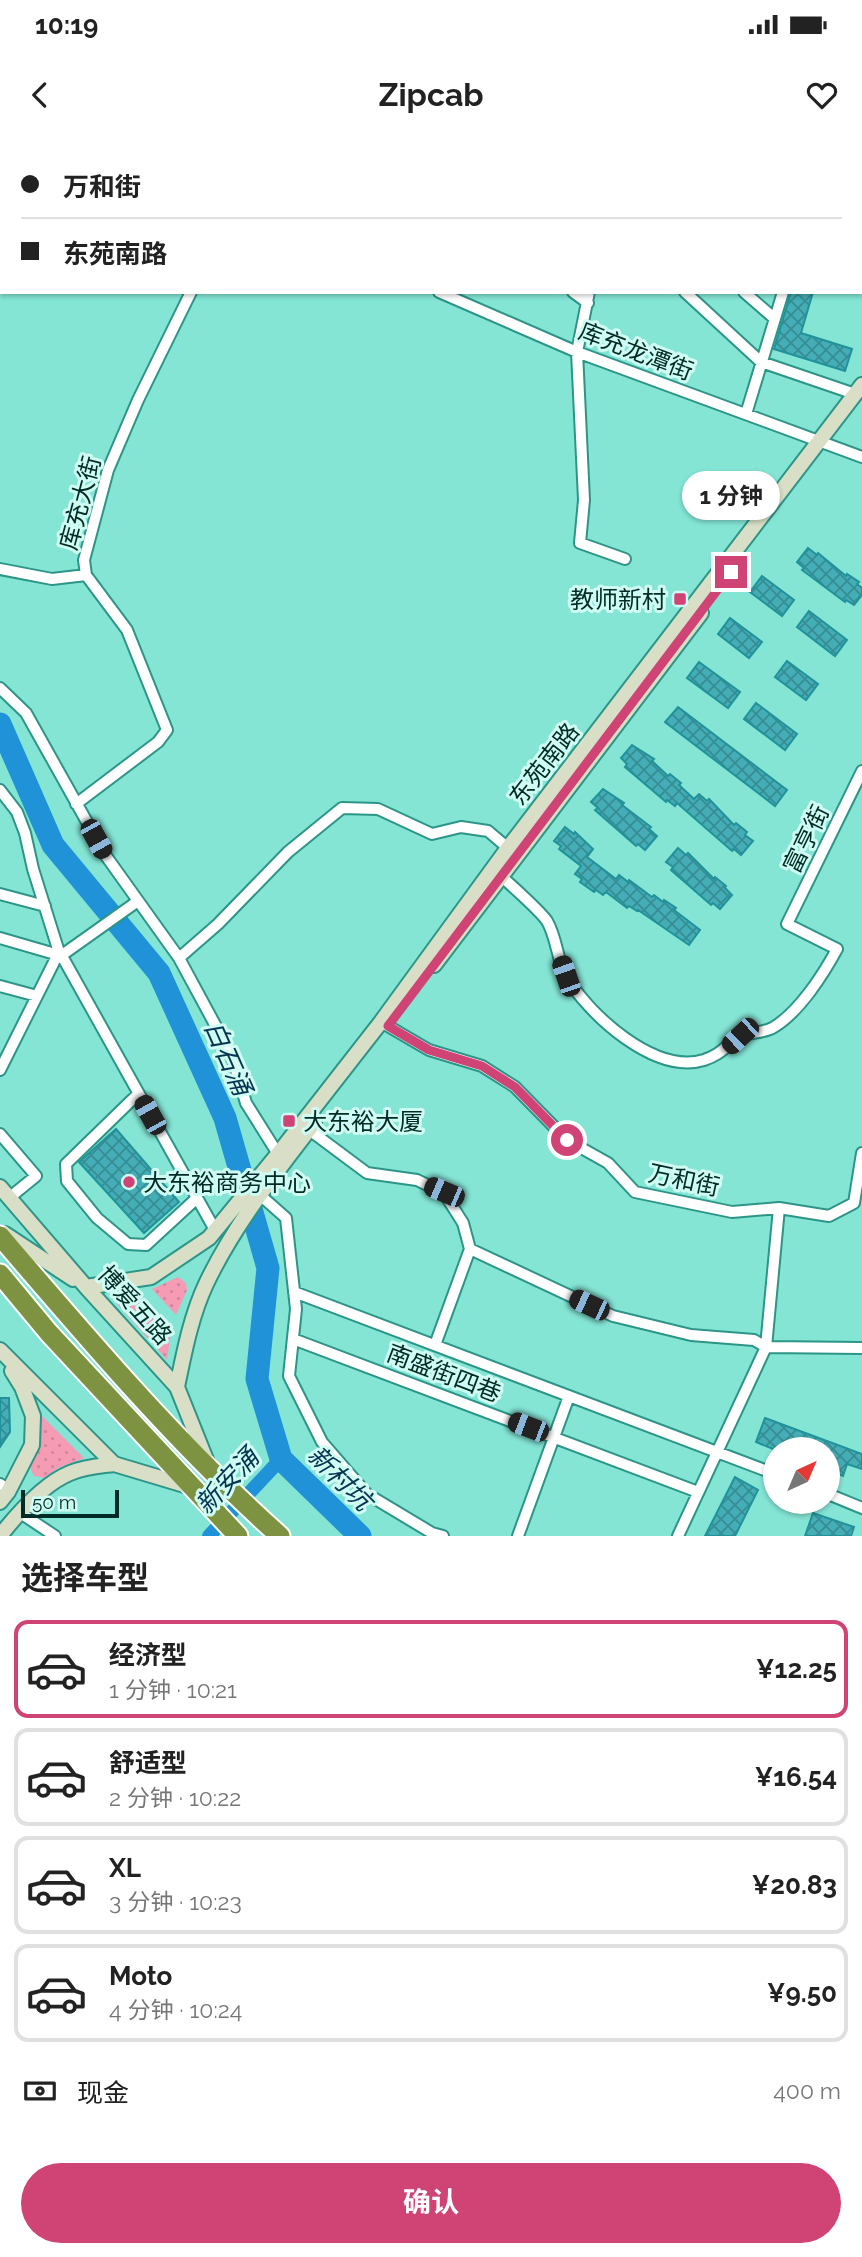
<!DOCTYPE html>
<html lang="zh">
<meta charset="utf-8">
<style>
body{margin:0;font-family:Raleway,"Noto Sans SC",sans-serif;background:#f6f6f6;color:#222;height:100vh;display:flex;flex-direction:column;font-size:26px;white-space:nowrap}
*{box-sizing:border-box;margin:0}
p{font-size:23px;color:#767676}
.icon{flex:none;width:38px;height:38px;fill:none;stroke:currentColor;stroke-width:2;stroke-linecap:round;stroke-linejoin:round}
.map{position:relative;height:1396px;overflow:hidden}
.drawer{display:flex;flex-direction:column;background:#fff;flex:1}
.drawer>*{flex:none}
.banner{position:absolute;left:0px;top:0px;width:863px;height:154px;box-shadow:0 2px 5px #0004;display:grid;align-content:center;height:154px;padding:0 21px;background:#fff}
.needle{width:46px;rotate:44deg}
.controls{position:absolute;left:763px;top:1297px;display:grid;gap:14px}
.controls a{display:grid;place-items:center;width:77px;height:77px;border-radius:50%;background:#fff;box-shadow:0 2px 5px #0004;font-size:35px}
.scale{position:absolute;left:21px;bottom:18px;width:98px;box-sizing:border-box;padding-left:7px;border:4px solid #002b26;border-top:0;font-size:19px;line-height:24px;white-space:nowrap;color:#002b26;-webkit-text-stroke:5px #cffcf3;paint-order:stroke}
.end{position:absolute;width:32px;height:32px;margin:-16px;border:9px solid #cf4375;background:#fff;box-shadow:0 0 0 4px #fff}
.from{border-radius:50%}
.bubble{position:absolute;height:49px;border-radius:24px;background:#fff;box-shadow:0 2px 5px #0004;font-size:23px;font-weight:700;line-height:49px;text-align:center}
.car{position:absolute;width:21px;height:42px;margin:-21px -10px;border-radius:9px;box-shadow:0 0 5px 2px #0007;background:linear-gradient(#222 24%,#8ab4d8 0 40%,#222 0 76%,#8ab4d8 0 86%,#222 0)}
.banner b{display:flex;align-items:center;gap:24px;height:66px;font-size:26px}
.banner b+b{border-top:2px solid #e0e0e0}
.banner i{width:18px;height:18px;background:#222}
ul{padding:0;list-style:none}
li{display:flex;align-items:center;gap:21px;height:98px;margin:0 14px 10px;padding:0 7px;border:4px solid #e0e0e0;border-radius:14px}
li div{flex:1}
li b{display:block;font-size:26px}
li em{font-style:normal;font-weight:700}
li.selected{border-color:#cf4375}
li>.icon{width:63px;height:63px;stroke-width:1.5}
h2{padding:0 21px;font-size:32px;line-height:84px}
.pay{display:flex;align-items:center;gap:18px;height:77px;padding:0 21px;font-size:26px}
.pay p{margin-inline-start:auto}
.button{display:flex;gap:14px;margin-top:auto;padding:14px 21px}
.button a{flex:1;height:80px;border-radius:42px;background:#cf4375;color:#fff;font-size:28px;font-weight:700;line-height:80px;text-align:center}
.status{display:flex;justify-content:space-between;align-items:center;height:49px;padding:0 35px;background:#fff;direction:ltr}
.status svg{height:19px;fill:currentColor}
header{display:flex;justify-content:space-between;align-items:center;height:91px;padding:0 21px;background:#fff;font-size:32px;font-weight:700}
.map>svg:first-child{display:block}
.grass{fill:url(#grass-dots)}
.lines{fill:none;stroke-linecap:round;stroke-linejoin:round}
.canal{stroke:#1f92d8;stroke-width:14}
.river{stroke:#1f92d8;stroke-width:23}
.building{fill:url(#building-cross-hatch);stroke:#21929a;stroke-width:2}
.street-casing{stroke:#2c9587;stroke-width:14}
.secondary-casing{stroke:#2c9587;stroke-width:18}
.highway-casing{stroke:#fff;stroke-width:23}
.street{stroke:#fff;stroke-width:10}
.secondary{stroke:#d8dfc6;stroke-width:14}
.highway{stroke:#7d9342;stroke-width:19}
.route{stroke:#cf4375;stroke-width:9}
.poi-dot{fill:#cf4375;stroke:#cffcf3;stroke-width:2.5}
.labels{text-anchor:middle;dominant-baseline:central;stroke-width:6;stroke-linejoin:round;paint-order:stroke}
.street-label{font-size:24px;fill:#002b26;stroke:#cffcf3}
.poi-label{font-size:24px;fill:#002b26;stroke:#cffcf3;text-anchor:start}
.water-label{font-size:26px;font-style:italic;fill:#063450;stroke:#cffcf3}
</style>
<div class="status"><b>10:19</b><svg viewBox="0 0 49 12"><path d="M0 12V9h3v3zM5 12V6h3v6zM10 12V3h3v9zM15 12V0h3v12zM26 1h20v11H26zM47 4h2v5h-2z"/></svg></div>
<header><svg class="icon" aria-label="back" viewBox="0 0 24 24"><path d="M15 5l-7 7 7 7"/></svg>Zipcab<svg class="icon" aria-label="heart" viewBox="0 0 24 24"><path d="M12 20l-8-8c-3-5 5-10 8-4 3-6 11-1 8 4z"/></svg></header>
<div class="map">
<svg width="862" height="1396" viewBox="0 0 862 1396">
<defs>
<pattern id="grass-dots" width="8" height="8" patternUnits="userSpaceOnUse" patternTransform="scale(1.75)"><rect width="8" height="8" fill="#f69bb4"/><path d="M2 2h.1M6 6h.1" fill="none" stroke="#d1869b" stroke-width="1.8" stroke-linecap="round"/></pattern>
<pattern id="building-cross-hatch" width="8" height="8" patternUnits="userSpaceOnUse" patternTransform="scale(1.75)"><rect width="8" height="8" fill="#44adb5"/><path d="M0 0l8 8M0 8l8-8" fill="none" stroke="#368d93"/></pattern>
</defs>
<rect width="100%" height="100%" fill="#84e5d5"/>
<path class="grass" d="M178 1137 186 1143 187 1150 176 1175 152 1149Z
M135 1154 172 1185 167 1220 111 1157 112 1156Z
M42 1276 84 1318 58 1328 44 1338 34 1336 30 1327Z"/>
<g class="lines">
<path class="canal" d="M209 1396 281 1319"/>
<path class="river" d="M0 584 53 705 159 833 225 978 268 1128 257 1239 281 1319 360 1396"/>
</g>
<path class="building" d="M791 152H813L801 193 852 209 845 231 774 209Z
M808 408 817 415 818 413 846 436 847 434 859 442 857 444 862 448V455L854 465 846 460 845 462 802 430 804 428 797 422Z
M762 436 794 460 782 476 750 452Z
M809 471 847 500 835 516 797 487Z
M730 478 762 502 749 518 718 494Z
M787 521 818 544 806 560 775 537Z
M699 522 740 552 728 568 687 538Z
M756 563 797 594 785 610 744 579Z
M678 567 787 650 775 666 665 582Z
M632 605 654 619 652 621 668 636 670 634 681 643 679 645 694 659 699 654 707 661 709 659 734 685 736 683 747 692 745 695 753 701 741 715 734 709 732 711 677 663 675 666 667 660 666 662 625 627 627 624 621 618Z
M603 649 624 663 622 665 651 687 649 689 657 696 645 710 638 704 636 706 595 670 598 668 591 662Z
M565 687 574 694 575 692 593 709 587 717 616 739 619 735 628 742 629 740 652 757 654 755 663 762 664 760 676 768 674 770 700 790 689 805 638 770 637 771 629 766 627 768 606 752 603 755 596 750 594 752 580 742 582 739 575 734 581 726 559 709 561 706 554 701Z
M678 708 686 715 688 713 714 739 715 737 726 746 725 748 732 755 720 769 713 763 711 765 671 730 673 727 666 722Z
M116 989 179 1062 144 1093 79 1022Z
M0 1258H9L10 1292 0 1307Z
M765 1278 862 1314V1329L847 1324 843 1336 828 1330V1309H773L756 1302Z
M735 1337 758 1350 735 1396H705Z
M813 1373 854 1387 851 1396H805Z"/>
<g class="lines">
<defs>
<path id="street" d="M134 0 136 2
M258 0 260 2
M518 0 520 2
M574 0 576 2
M631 0 633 2
M692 0 694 2
M755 0 757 2
M820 0 822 2
M306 2 307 0
M453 2 454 0
M673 2 674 0
M830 2V0
M0 121 2 120
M439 152 577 212 862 317
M573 152 588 163
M589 152 577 212 584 360 580 403 625 419
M685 152 761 222 855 254
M744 152 775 179
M746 274 783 152
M0 429 52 439 86 435
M0 548 26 573 106 716 179 818 232 916 246 963 278 1014
M0 650 17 672 25 693 33 729 58 809 215 1090
M76 664 158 602 167 590 127 490 86 435 84 420 108 330 138 260 191 152
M497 733C508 742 540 771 547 781 557 798 557 820 566 836 589 875 655 935 704 920 722 914 725 906 739 897 749 891 764 894 774 887 799 872 823 835 837 809L787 784 862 631
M0 754 45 766
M0 798 62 816
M179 818 218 784 288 712 342 668 378 669 432 694 461 687 488 691 508 708
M0 846 37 856
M381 882 429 910 482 926 515 947 567 1000 608 1023 635 1052 732 1072 779 1068 829 1076 854 1063 862 1013
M0 930 55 820 138 761
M138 954 66 1024 67 1041 97 1078 128 1104 146 1105 197 1058
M304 986 367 1033 417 1040 444 1053 463 1083 470 1109 435 1205
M0 994 36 1036 9 1058
M260 1055 286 1078 296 1169 289 1236 322 1302 367 1354 432 1393 443 1396
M470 1109 613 1176 691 1195 754 1200 766 1207 862 1208
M294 1152 775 1334
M293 1199 698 1352
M0 1344 9 1350
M828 1354 862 1368
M19 1372 55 1396
M518 1396 569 1256
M678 1396 766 1207 779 1068"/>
<path id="secondary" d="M434 825 701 473
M0 1047 86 1147 177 1247 207 1322
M5 1094 73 1139
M86 1147 151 1137 209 1098 278 1014 381 882 508 708 862 245
M0 1210 114 1324 191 1347
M177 1247C184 1213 191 1176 206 1144 234 1085 275 1034 314 983
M0 1362 8 1352 32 1305 33 1276 22 1247 12 1231
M0 1396C18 1373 43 1344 70 1333 84 1327 99 1326 114 1324"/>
<path id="highway" d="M0 1096C89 1200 178 1305 280 1396
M0 1134 49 1193 238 1396"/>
</defs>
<use href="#street" class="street-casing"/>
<use href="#secondary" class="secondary-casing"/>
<use href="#highway" class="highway-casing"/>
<use href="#street" class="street"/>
<use href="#secondary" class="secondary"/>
<use href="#highway" class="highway"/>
</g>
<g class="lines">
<path class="route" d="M567 1000 515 947 482 926 429 910 388 886 731 432"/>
</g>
<g class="poi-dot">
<rect x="673" y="452" width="14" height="14" rx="3.5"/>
<rect x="282" y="974" width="14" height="14" rx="3.5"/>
<circle cx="129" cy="1042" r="7"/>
</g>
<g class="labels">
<g class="street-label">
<text transform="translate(636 211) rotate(21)">库充龙潭街</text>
<text transform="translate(80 363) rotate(-75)">库充大街</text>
<text transform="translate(544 624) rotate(-52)">东苑南路</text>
<text transform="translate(806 699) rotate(-64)">富亨街</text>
<text transform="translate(684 1040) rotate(12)">万和街</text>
<text transform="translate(135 1165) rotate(48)">博爱五路</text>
<text transform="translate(444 1233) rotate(21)">南盛街四巷</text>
</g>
<g class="poi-label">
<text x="666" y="459" text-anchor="end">教师新村</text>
<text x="303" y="981">大东裕大厦</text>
<text x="143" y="1042">大东裕商务中心</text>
</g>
<g class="water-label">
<text transform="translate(228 918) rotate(66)">白石涌</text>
<text transform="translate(340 1338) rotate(45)">新村坑</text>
<text transform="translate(227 1341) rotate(-47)">新安涌</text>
</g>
</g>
</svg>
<div class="controls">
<a><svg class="needle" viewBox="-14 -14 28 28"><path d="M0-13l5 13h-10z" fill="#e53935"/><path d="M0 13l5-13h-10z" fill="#767676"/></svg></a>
</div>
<div class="scale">50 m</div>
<i class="end from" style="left:567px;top:1000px"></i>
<i class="end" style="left:731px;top:432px"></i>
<div class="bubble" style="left:682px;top:331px;width:98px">1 分钟</div>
<i class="car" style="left:96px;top:699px;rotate:151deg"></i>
<i class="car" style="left:566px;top:836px;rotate:341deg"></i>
<i class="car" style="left:740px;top:896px;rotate:227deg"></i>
<i class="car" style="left:150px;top:975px;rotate:331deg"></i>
<i class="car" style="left:444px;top:1052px;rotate:293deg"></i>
<i class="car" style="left:589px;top:1165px;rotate:295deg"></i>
<i class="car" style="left:528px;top:1287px;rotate:291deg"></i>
<div class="banner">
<b><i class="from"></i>万和街</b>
<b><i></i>东苑南路</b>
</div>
</div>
<section class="drawer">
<h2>选择车型</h2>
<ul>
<li class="selected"><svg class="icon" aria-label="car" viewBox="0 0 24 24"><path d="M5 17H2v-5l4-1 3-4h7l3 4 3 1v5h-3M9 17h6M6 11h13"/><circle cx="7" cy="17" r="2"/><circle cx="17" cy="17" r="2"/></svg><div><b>经济型</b><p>1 分钟 · 10:21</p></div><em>¥12.25</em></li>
<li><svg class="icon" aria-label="car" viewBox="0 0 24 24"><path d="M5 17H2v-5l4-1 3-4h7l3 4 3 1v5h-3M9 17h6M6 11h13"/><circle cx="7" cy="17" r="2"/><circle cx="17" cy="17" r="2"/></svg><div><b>舒适型</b><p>2 分钟 · 10:22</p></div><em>¥16.54</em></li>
<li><svg class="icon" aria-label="car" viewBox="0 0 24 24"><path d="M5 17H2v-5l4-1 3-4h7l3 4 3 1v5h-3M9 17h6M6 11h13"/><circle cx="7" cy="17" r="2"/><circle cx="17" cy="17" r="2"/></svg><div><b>XL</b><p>3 分钟 · 10:23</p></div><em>¥20.83</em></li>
<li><svg class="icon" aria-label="car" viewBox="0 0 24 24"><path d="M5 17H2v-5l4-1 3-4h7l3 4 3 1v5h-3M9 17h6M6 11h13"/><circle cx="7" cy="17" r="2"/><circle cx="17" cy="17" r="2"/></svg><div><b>Moto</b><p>4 分钟 · 10:24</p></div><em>¥9.50</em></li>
</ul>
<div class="pay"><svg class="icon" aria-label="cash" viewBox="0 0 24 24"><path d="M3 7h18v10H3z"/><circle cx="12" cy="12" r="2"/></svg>现金<p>400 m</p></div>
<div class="button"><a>确认</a></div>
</section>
